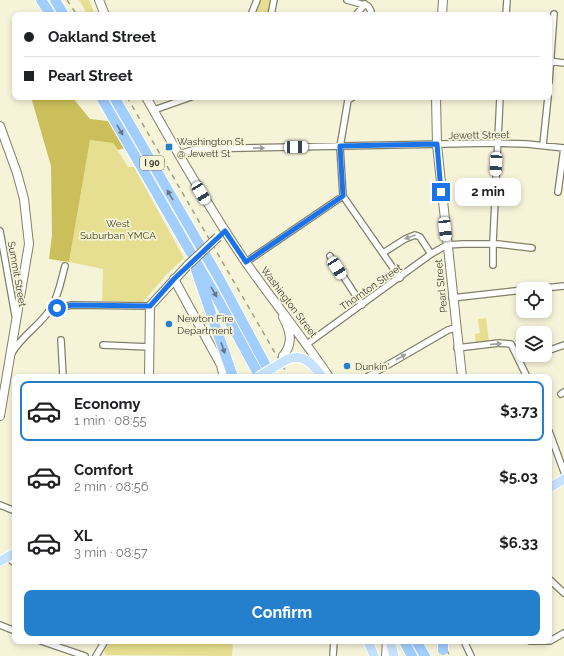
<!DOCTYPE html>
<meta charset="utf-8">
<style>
body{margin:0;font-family:Raleway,sans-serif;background:#f6f6f6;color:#202124;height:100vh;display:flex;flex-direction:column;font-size:15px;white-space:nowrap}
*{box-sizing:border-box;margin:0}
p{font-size:13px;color:#757577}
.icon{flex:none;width:22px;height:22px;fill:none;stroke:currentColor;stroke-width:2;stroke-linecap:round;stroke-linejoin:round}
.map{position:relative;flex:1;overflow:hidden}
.sheet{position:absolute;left:12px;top:374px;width:540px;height:270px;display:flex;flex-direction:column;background:#fff;border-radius:8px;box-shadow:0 2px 6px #0003}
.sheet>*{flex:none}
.banner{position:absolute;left:12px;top:12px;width:540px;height:88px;border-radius:8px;box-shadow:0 2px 6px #0003;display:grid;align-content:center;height:88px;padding:0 12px;background:#fff}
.fabs{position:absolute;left:516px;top:282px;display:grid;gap:8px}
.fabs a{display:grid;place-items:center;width:36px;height:36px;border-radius:8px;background:#fff;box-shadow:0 2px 6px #0003;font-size:20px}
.end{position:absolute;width:18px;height:18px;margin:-9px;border:5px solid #1a73e8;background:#fff;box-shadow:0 0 0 2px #fff}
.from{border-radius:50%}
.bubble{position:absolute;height:28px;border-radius:8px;background:#fff;box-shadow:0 2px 6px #0003;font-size:13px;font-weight:700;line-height:28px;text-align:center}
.car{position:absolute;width:12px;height:24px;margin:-12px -6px;border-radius:5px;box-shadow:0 0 3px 1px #0007;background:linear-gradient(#fff 24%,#345 0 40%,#fff 0 76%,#345 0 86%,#fff 0)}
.banner b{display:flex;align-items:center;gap:14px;height:38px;font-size:15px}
.banner b+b{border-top:1px solid #e0e0e0}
.banner i{width:10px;height:10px;background:#202124}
ul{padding:7px 0 0;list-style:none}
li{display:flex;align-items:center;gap:12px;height:60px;margin:0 8px 6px;padding:0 4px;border:2px solid transparent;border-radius:8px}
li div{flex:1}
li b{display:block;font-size:15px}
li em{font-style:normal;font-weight:700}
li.current{border-color:#247fcc}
li>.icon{width:36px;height:36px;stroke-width:1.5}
.primary-button{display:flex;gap:8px;margin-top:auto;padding:8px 12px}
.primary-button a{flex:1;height:46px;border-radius:8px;background:#247fcc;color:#fff;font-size:16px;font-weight:700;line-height:46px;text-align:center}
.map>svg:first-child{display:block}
.green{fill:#e6de90}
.forest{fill:#cabf5a}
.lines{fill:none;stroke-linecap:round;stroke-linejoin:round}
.street-casing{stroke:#828068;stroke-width:8}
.secondary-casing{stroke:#828068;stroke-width:10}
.primary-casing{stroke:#fff;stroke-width:11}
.highway-casing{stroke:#fff;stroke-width:12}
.street{stroke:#fff;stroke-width:5.5}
.secondary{stroke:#fff;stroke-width:8}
.primary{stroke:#c7e2fd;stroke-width:9}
.highway{stroke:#a1cefc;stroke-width:10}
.rail{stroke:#9f9e8b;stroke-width:1.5;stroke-dasharray:5 5;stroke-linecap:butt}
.secondary-bridge-casing{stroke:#828068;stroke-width:10;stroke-linecap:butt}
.primary-bridge-casing{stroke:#fff;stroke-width:11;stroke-linecap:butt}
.highway-bridge-casing{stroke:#fff;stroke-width:12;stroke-linecap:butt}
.secondary-bridge{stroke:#fff;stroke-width:8}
.primary-bridge{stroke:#c7e2fd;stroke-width:9}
.highway-bridge{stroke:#a1cefc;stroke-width:10}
.oneway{fill:#667783}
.oneway2{fill:#9e9e99}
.route{stroke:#1a73e8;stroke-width:5}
.poi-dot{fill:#247fcc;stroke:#f5f3d8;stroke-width:1.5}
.labels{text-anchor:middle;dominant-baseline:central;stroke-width:3.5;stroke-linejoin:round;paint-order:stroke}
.shield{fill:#f5f3d8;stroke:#757464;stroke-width:1}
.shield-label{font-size:9px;font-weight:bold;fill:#3e3d33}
.street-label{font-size:10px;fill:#3e3d33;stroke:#f5f3d8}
.poi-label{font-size:10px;fill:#3e3d33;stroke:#f5f3d8;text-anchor:start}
.park-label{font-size:10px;fill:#4a451b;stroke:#f5f3d8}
</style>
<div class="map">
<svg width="564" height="656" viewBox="0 0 564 656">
<rect width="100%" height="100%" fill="#f5f3d8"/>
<path class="green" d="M79 0H89L95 15H88Z
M260 0H272L269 15H254Z
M90 140 113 143 128 167H134L184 258 166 275 143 302 102 301 103 269 69 262Z
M486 318 489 341 476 342 475 334 480 333 478 319Z
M110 641H233L232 656 106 655 104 651Z"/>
<path class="forest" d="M31 97H72L90 119 108 121 125 148 118 150 113 143 90 140 69 262 49 259 52 235 51 166Z"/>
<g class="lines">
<defs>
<path id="street" d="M347 0 368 6 371 11 370 15
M251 15 257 0
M271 15 274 0
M356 15 365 4
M506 15 507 0
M549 61 564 63
M549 82 554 14
M346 97 348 100 340 147 343 196 400 278
M348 100 353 97
M154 110 191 97
M543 145 548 97
M179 154 196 149 493 143 527 144 564 148
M558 192 564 148
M0 231 15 315
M383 253 405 239 415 235 420 237 431 254
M330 256 362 305
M246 262 343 196
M493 265V242L500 97
M534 289 564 286
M452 298 523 290
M57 308 72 305 150 306
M61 340 63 377
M307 344 431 254 447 245 463 244H498L532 248
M103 345 149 347
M457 348 499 343 511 344 527 377
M547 351 564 345
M12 353C22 335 41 325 51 308 59 295 61 280 65 266
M367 377 448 330 455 328
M561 394 564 392
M549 431 564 472
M0 505 15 511
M8 558 15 563
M549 579 564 593
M0 625 15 631
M41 641 85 656
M464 641 471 656
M530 641H550L564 633
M96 656 105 641
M333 656 334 641"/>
<path id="secondary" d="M99 0 105 15
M442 15 443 0
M146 97C178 154 210 210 247 264 274 302 303 338 329 377
M436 97 437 145 462 377
M0 126 17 173 24 199 29 244 0 416
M174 279 221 365 224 377
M283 317C290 330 294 343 283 356
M149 377 150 306 188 265
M386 656 387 641"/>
<path id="primary" d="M286 360C303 352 313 364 322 377
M549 488 564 479
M0 561 15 553
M368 641 374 656
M390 641 394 656"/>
<path id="highway" d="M41 0 51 15
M55 0 64 15
M101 97 217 298 260 377
M114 97 220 280 272 377
M196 270 233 377
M404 641 412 656
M416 641 425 656"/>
</defs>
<use href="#street" class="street-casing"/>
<use href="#secondary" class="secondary-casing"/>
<use href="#primary" class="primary-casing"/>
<use href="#highway" class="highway-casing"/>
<use href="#street" class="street"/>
<use href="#secondary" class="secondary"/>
<use href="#primary" class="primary"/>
<use href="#highway" class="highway"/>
<path class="rail" d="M67 0 77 15
M127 97 289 377
M442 641 450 656"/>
<defs>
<path id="secondary-bridge" d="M188 265 218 237"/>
<path id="primary-bridge" d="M258 377 286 360"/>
<path id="highway-bridge" d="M443 641V650"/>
</defs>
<use href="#secondary-bridge" class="secondary-bridge-casing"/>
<use href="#primary-bridge" class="primary-bridge-casing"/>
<use href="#highway-bridge" class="highway-bridge-casing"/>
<use href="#secondary-bridge" class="secondary-bridge"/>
<use href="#primary-bridge" class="primary-bridge"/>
<use href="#highway-bridge" class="highway-bridge"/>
</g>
<defs><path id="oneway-solid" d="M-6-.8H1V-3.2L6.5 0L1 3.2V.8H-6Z"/></defs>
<g class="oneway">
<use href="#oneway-solid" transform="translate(120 130) rotate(60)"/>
<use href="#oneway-solid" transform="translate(170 195) rotate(-120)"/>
<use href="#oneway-solid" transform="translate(214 292) rotate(60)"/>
<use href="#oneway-solid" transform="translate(223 348) rotate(71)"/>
</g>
<g class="oneway2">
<use href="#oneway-solid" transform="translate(259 148) rotate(-1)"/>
<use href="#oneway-solid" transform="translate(410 237) rotate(160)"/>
<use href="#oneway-solid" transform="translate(496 344) rotate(-5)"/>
<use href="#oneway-solid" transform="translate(401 357) rotate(-30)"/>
</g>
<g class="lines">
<path class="route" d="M57 308 72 305 150 306 174 279 225 231 246 262 343 196 340 146 437 144 441 192"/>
</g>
<g class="poi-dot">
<rect x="165" y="143" width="8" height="8" rx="2"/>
<circle cx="169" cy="324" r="4"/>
<circle cx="347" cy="366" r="4"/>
</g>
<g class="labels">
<rect class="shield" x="140" y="156" width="24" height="14" rx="3"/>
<g class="shield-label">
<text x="152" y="163">I 90</text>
</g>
<g class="street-label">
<text transform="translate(479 135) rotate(-1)">Jewett Street</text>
<text transform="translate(17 274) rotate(80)">Summit Street</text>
<text transform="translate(441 286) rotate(-96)">Pearl Street</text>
<text transform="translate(371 287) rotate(-35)">Thornton Street</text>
<text transform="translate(289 302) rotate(53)">Washington Street</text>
</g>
<g class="poi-label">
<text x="177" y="141">Washington St<tspan x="177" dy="12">@ Jewett St</tspan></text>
<text x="177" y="318">Newton Fire<tspan x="177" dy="12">Department</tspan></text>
<text x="355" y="366">Dunkin'</text>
</g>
<g class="park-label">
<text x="118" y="223">West<tspan x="118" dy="12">Suburban YMCA</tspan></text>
</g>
</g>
</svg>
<div class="fabs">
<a><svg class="icon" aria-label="locate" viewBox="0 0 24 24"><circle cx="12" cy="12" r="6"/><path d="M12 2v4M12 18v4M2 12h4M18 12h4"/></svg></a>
<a><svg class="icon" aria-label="layers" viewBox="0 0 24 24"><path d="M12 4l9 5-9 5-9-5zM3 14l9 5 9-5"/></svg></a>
</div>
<i class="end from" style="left:57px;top:308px"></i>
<i class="end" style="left:441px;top:192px"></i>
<div class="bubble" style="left:455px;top:178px;width:66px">2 min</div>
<i class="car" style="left:296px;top:147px;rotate:89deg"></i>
<i class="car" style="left:496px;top:164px;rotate:183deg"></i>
<i class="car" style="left:201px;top:193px;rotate:149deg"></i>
<i class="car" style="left:445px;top:229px;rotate:174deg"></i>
<i class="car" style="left:337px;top:268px;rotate:147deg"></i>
<div class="banner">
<b><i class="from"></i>Oakland Street</b>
<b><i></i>Pearl Street</b>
</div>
<section class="sheet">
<ul>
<li class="current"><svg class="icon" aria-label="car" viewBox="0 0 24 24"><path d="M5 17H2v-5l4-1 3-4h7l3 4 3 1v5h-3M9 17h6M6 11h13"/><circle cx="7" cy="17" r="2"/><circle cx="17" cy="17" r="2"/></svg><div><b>Economy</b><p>1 min · 08:55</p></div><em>$3.73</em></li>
<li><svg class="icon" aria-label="car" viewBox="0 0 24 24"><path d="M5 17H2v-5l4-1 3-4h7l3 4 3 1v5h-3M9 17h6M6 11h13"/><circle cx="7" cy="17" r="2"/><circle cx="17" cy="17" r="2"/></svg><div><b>Comfort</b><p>2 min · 08:56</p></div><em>$5.03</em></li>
<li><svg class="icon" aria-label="car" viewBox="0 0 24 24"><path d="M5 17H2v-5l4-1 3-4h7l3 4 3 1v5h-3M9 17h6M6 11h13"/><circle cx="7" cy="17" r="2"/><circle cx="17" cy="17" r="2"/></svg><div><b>XL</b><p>3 min · 08:57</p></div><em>$6.33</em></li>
</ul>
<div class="primary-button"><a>Confirm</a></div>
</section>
</div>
